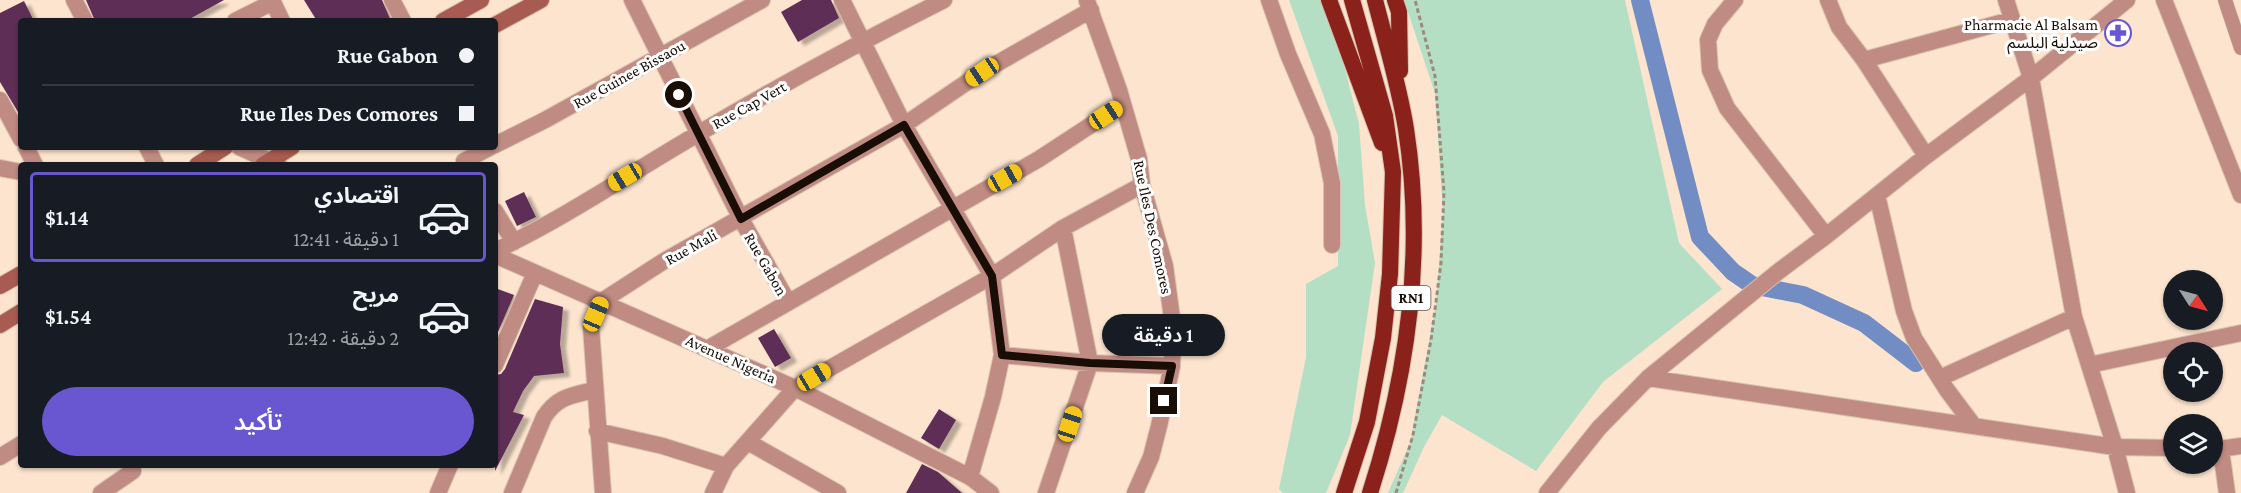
<!DOCTYPE html>
<html lang="ar">
<meta charset="utf-8">
<style>
body{margin:0;font-family:"Crimson Pro","Noto Sans Arabic",serif;background:#242831;color:#f1f3f6;direction:rtl;height:100vh;display:flex;flex-direction:column;font-size:22px;white-space:nowrap}
*{box-sizing:border-box;margin:0}
p{font-size:20px;color:#9ea1a6}
.icon{flex:none;width:33px;height:33px;fill:none;stroke:currentColor;stroke-width:2;stroke-linecap:round;stroke-linejoin:round}
.map{position:relative;flex:1;overflow:hidden;direction:ltr}
.sheet{position:absolute;left:18px;top:162px;width:480px;height:306px;display:flex;flex-direction:column;background:#171b24;border-radius:6px;box-shadow:0 2px 4px #0004;direction:rtl}
.sheet>*{flex:none}
.top-card{position:absolute;left:18px;top:18px;width:480px;height:132px;border-radius:6px;box-shadow:0 2px 4px #0004;direction:rtl;display:grid;align-content:center;height:132px;padding:0 24px;background:#171b24}
.needle{width:39px;rotate:126deg}
.tools{position:absolute;left:2163px;top:270px;display:grid;gap:12px}
.tools a{display:grid;place-items:center;width:60px;height:60px;border-radius:50%;background:#171b24;box-shadow:0 2px 4px #0004;font-size:30px}
.end{position:absolute;width:27px;height:27px;margin:-14px;border:8px solid #180e06;background:#fff;box-shadow:0 0 0 3px #fff}
.from{border-radius:50%}
.bubble{position:absolute;height:42px;border-radius:21px;background:#171b24;box-shadow:0 2px 4px #0004;font-size:20px;font-weight:600;line-height:42px;text-align:center;direction:rtl}
.car{position:absolute;width:18px;height:36px;margin:-18px -9px;border-radius:8px;box-shadow:0 0 4px 2px #0007;background:linear-gradient(#f5c518 24%,#345 0 40%,#f5c518 0 76%,#345 0 86%,#f5c518 0)}
.top-card b{display:flex;align-items:center;gap:21px;height:57px;font-size:22px}
.top-card b+b{border-top:2px solid #363941}
.top-card i{width:15px;height:15px;background:#f1f3f6}
ul{padding:10px 0 0;list-style:none}
li{display:flex;align-items:center;gap:18px;height:90px;margin:0 12px 9px;padding:0 12px;border:3px solid transparent;border-radius:6px}
li div{flex:1}
li b{display:block;font-size:22px}
li em{font-style:normal;font-weight:600}
li.on{border-color:#6857d0}
li>.icon{width:54px;height:54px;stroke-width:1.5}
.primary-button{display:flex;gap:12px;margin-top:auto;padding:12px 24px}
.primary-button a{flex:1;height:69px;border-radius:36px;background:#6857d0;color:#fff;font-size:24px;font-weight:600;line-height:69px;text-align:center}
.map>svg:first-child{display:block}
.green{fill:#b5dfc4}
.lines{fill:none;stroke-linecap:round;stroke-linejoin:round}
.canal{stroke:#728cc4;stroke-width:18}
.building{fill:#5e2f57;filter:url(#shadow)}
.pedestrian-casing{stroke:#d8c2ae;stroke-width:15}
.minor-casing{stroke:#d8c2ae;stroke-width:18}
.secondary-casing{stroke:#d8c2ae;stroke-width:18}
.trunk-casing{stroke:#d8c2ae;stroke-width:18}
.path{stroke:#9d8a7a;stroke-width:3;stroke-dasharray:4.5 3;stroke-linecap:butt}
.pedestrian{stroke:#c08b82;stroke-width:14}
.minor{stroke:#c08b82;stroke-width:16}
.secondary{stroke:#a85c51;stroke-width:16}
.trunk{stroke:#8a221b;stroke-width:16}
.route{stroke:#180e06;stroke-width:8}
.labels{text-anchor:middle;dominant-baseline:central;stroke-width:6;stroke-linejoin:round;paint-order:stroke}
.shield{fill:#fff;stroke:#5d5651;stroke-width:1.5}
.shield-label{font-size:15px;font-weight:bold;fill:#180e06}
.poi-label{font-size:16px;fill:#180e06;stroke:#fff;text-anchor:end}
.street-label{font-size:16px;fill:#180e06;stroke:#fff}
</style>
<div class="map">
<svg width="2241" height="493" viewBox="0 0 2241 493">
<defs>
<filter id="shadow"><feDropShadow dx="6" dy="4" stdDeviation="1.5" flood-color="#0004"/></filter>
</defs>
<rect width="100%" height="100%" fill="#fce4ce"/>
<path class="green" d="M1289 0H1321L1339 46 1359 124 1365 205 1375 263 1350 435 1326 493H1283L1279 489 1306 357V284L1338 266V136Z
M1404 0H1625L1679 243 1722 289 1603 382 1536 471 1442 415 1424 447 1403 493H1388L1410 443 1436 304 1443 212 1435 93Z"/>
<g class="lines">
<path class="canal" d="M1640 0 1700 237 1733 272 1752 285 1803 295 1864 323 1916 363"/>
</g>
<path class="building" d="M86 0H224L186 21H95Z
M304 0H382L391 21H317Z
M802 0H831L839 18 798 42 781 12Z
M24 1 34 21H21V117L0 82V13Z
M524 192 536 217 517 226 505 201Z
M495 288 514 295 495 339Z
M535 299 563 307 560 344 564 373 534 376 523 391 513 412 524 415 495 471V375L501 374 505 369Z
M774 329 791 358 775 367 758 338Z
M939 409 956 420 939 449 921 438Z
M922 464 938 472 962 493H906Z"/>
<g class="lines">
<defs>
<path id="pedestrian" d="M2225 0 2241 48"/>
<path id="minor" d="M74 0 85 21
M272 0 282 21
M392 0 403 21
M632 0 741 219 788 302
M842 0 904 125 992 276 1002 355 993 397 970 477
M1269 0 1288 54 1322 134 1332 183V245
M1735 0 1715 24 1708 40 1710 70 1727 108 1826 236
M1828 0 1839 27 1864 60 1926 156
M2164 0 2241 195
M1087 1 1119 90 1139 159 1142 185 1165 266 1173 326 1172 366 1159 426 1151 457 1135 493
M235 21 273 2
M1864 60 2011 20
M0 100 21 139
M495 145 545 120 762 0
M26 147 35 165
M147 147 156 165
M239 147 279 165
M464 161 491 147
M0 168 21 172
M1877 195 1904 311 1914 338 1947 390 1974 426
M495 211 514 242
M495 251C565 218 629 174 696 135 777 87 860 42 944 0
M495 255 795 388 970 477 991 493
M2074 317 2115 447 2127 493
M707 349 1039 159 1123 104
M1002 355 1090 363 1172 366
M495 365 535 273
M2089 365 2241 333
M1648 378 2115 447 2174 448
M1940 378 2074 317 2031 78 2006 0
M597 431 663 446 726 466
M748 442 838 493
M2212 450 2241 446
M2221 450 2227 493
M0 457 21 444
M101 493 133 471
M438 493 450 465
M512 493 544 417C558 396 571 396 594 390
M603 493 591 327 602 301 664 261 904 125 982 72 1091 10
M713 493 726 466 795 388 992 276 1063 228 1142 185
M1046 493 1090 363 1063 228
M1547 493 1599 428 1648 378 1779 271 1826 236 1926 156 2031 78 2127 0"/>
<path id="secondary" d="M443 21 481 0
M495 25 541 0
M197 165 225 147
M263 165 292 147
M0 286 21 274
M0 325 21 312"/>
<path id="trunk" d="M1329 0 1382 143
M1395 0 1399 12 1400 71
M1344 493 1367 422 1383 338 1390 274 1393 172 1385 116 1352 0
M1370 493C1408 375 1425 252 1406 129 1399 85 1386 43 1375 0"/>
</defs>
<use href="#pedestrian" class="pedestrian-casing"/>
<use href="#minor" class="minor-casing"/>
<use href="#secondary" class="secondary-casing"/>
<use href="#trunk" class="trunk-casing"/>
<path class="path" d="M1396 493 1413 435 1431 340 1441 263 1444 192 1435 76 1415 0"/>
<use href="#pedestrian" class="pedestrian"/>
<use href="#minor" class="minor"/>
<use href="#secondary" class="secondary"/>
<use href="#trunk" class="trunk"/>
</g>
<g class="lines">
<path class="route" d="M679 95 741 219 904 125 992 276 1002 355 1090 363 1172 366 1164 401"/>
</g>
<defs>
<symbol id="pharmacy-ring" viewBox="-11 -11 22 22"><circle r="9.5" fill="#fff" stroke="#6857d0" stroke-width="1.5"/><path d="M-2-6h4v4h4v4h-4v4h-4v-4h-4v-4h4Z" fill="#6857d0"/></symbol>
</defs>
<g fill-rule="evenodd">
<use href="#pharmacy-ring" x="2103" y="18" width="30" height="30"/>
</g>
<g class="labels">
<rect class="shield" x="1391.5" y="286" width="39" height="24" rx="4.5"/>
<g class="shield-label">
<text x="1411" y="298">RN1</text>
</g>
<g class="poi-label">
<text x="2098" y="24">Pharmacie Al Balsam<tspan x="2098" dy="18">صيدلية البلسم</tspan></text>
</g>
<g class="street-label">
<text transform="translate(629 74) rotate(-29)">Rue Guinee Bissaou</text>
<text transform="translate(749 105) rotate(-29)">Rue Cap Vert</text>
<text transform="translate(1153 227) rotate(78)">Rue Iles Des Comores</text>
<text transform="translate(691 247) rotate(-29)">Rue Mali</text>
<text transform="translate(766 264) rotate(60)">Rue Gabon</text>
<text transform="translate(731 359) rotate(24)">Avenue Nigeria</text>
</g>
</g>
</svg>
<div class="tools">
<a><svg class="needle" viewBox="-14 -14 28 28"><path d="M0-13l5 13h-10z" fill="#e53935"/><path d="M0 13l5-13h-10z" fill="#9ea1a6"/></svg></a>
<a><svg class="icon" aria-label="locate" viewBox="0 0 24 24"><circle cx="12" cy="12" r="6"/><path d="M12 2v4M12 18v4M2 12h4M18 12h4"/></svg></a>
<a><svg class="icon" aria-label="layers" viewBox="0 0 24 24"><path d="M12 4l9 5-9 5-9-5zM3 14l9 5 9-5"/></svg></a>
</div>
<i class="end from" style="left:679px;top:95px"></i>
<i class="end" style="left:1164px;top:401px"></i>
<div class="bubble" style="left:1102px;top:314px;width:123px">1 دقيقة</div>
<i class="car" style="left:982px;top:72px;rotate:236deg"></i>
<i class="car" style="left:1106px;top:115px;rotate:57deg"></i>
<i class="car" style="left:625px;top:177px;rotate:239deg"></i>
<i class="car" style="left:1005px;top:178px;rotate:61deg"></i>
<i class="car" style="left:596px;top:314px;rotate:23deg"></i>
<i class="car" style="left:814px;top:377px;rotate:59deg"></i>
<i class="car" style="left:1070px;top:424px;rotate:18deg"></i>
<div class="top-card">
<b><i class="from"></i>Rue Gabon</b>
<b><i></i>Rue Iles Des Comores</b>
</div>
<section class="sheet">
<ul>
<li class="on"><svg class="icon" aria-label="car" viewBox="0 0 24 24"><path d="M5 17H2v-5l4-1 3-4h7l3 4 3 1v5h-3M9 17h6M6 11h13"/><circle cx="7" cy="17" r="2"/><circle cx="17" cy="17" r="2"/></svg><div><b>اقتصادي</b><p>1 دقيقة · 12:41</p></div><em>$1.14</em></li>
<li><svg class="icon" aria-label="car" viewBox="0 0 24 24"><path d="M5 17H2v-5l4-1 3-4h7l3 4 3 1v5h-3M9 17h6M6 11h13"/><circle cx="7" cy="17" r="2"/><circle cx="17" cy="17" r="2"/></svg><div><b>مريح</b><p>2 دقيقة · 12:42</p></div><em>$1.54</em></li>
</ul>
<div class="primary-button"><a>تأكيد</a></div>
</section>
</div>
